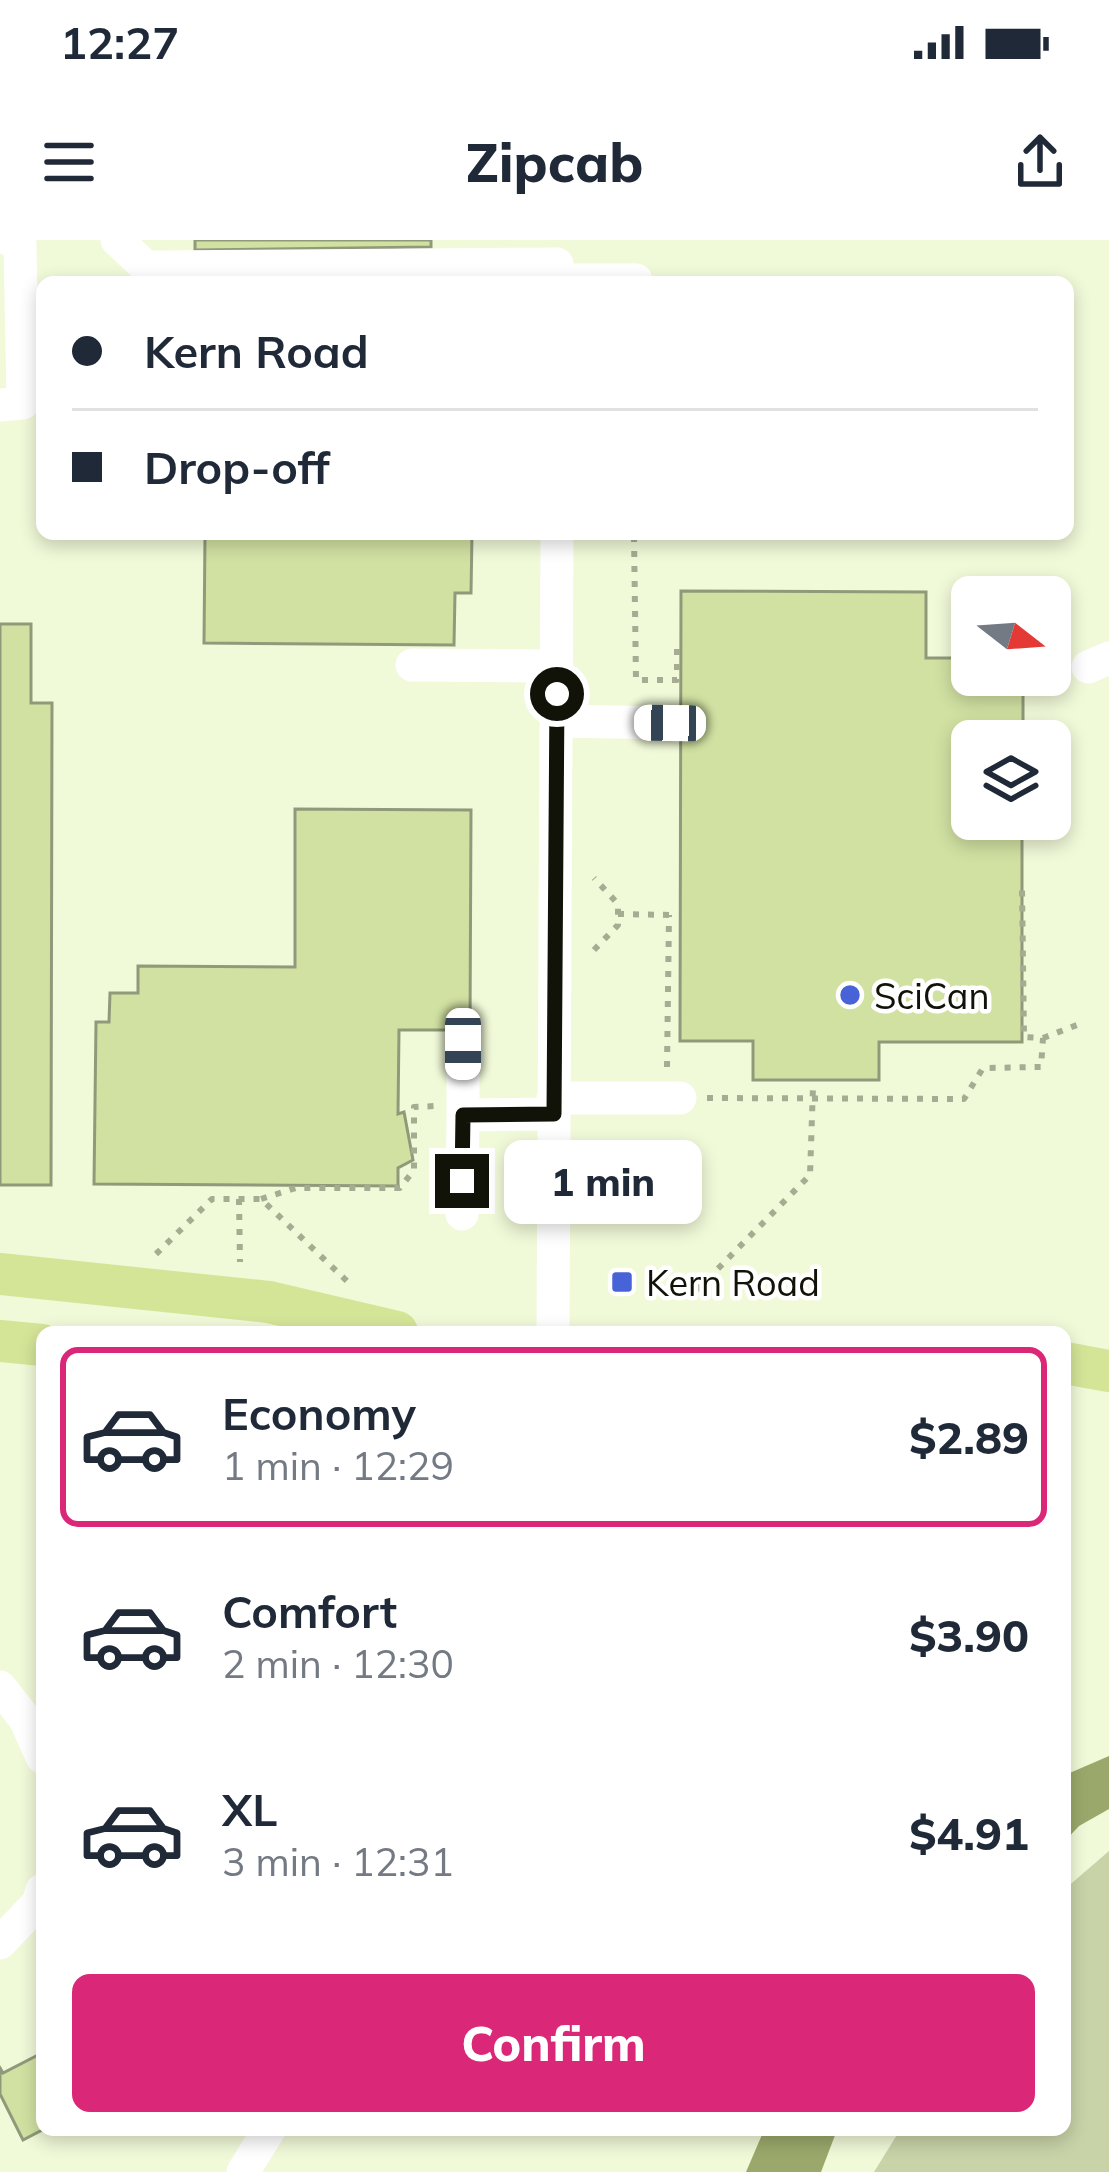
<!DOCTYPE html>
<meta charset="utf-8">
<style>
body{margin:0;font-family:Mulish,sans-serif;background:#f6f6f7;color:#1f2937;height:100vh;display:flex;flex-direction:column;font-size:45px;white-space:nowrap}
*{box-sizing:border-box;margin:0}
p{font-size:39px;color:#747a83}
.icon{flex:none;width:66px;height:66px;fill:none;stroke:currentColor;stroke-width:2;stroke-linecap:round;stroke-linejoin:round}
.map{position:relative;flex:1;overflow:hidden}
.sheet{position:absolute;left:36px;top:1086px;width:1035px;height:810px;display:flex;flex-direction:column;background:#fff;border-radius:18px;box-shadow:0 6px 18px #0003}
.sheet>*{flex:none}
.hud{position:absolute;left:36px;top:36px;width:1038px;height:264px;border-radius:18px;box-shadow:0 6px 18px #0003;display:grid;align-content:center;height:264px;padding:0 36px;background:#fff}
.needle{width:78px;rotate:107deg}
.buttons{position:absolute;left:951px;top:336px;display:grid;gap:24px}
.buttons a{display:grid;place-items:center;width:120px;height:120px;border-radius:18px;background:#fff;box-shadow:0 6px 18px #0003;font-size:60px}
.end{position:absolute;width:54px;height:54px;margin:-27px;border:15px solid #111308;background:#fff;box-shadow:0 0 0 6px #fff}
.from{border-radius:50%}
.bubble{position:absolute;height:84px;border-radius:18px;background:#fff;box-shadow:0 6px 18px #0003;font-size:39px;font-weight:800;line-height:84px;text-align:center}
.car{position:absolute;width:36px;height:72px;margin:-36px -18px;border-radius:15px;box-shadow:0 0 9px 3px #0007;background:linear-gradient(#fff 24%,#345 0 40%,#fff 0 76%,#345 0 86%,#fff 0)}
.hud b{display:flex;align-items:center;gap:42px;height:114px;font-size:45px}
.hud b+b{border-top:3px solid #e0e1e3}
.hud i{width:30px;height:30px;background:#1f2937}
ul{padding:21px 0 0;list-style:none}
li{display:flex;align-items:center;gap:36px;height:180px;margin:0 24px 18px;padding:0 12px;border:6px solid transparent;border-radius:18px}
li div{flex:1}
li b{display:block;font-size:45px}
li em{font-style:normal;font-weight:800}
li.current{border-color:#db2777}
li>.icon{width:108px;height:108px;stroke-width:1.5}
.action{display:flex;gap:24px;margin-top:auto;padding:24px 36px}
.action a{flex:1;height:138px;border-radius:18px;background:#db2777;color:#fff;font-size:48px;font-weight:800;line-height:138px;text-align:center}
.status{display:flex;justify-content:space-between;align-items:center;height:84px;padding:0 60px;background:#fff;direction:ltr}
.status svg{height:33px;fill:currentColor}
header{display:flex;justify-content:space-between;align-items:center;height:156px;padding:0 36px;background:#fff;font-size:54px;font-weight:800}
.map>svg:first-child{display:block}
.green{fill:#c8d3a8}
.water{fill:#9aa96b}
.building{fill:#d1e1a2;stroke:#91997b;stroke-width:3}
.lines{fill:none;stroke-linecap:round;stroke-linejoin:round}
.path{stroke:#a5ac92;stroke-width:6;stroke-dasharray:6 9;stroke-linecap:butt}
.minor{stroke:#fff;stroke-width:33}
.major{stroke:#d5e598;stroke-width:42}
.route{stroke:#111308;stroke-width:15}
.poi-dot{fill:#4863d7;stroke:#fff;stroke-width:4.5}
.labels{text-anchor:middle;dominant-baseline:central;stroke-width:9;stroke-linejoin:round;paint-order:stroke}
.poi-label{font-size:36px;fill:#111308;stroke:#fff;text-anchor:start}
</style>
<div class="status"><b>12:27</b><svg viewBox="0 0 49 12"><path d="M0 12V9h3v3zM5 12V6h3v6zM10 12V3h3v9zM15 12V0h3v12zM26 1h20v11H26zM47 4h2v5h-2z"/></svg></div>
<header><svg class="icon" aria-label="menu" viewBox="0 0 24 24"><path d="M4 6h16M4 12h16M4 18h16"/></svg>Zipcab<svg class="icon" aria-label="share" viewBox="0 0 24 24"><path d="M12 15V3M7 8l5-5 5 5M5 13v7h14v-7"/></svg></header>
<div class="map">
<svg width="1109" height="1932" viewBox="0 0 1109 1932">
<rect width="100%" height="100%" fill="#f0f9d8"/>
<path class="green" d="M1109 1611V1932H874L900 1890H1065V1649Z"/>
<path class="water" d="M1109 1516V1569L1079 1586 1065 1601V1535Z
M764 1890H837L821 1932H746Z"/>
<path class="building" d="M195 0H431V7L195 10Z
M205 294H472L471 353H455L454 405 204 403Z
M681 351 926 352V418H972V435H1023V501H972V579H1022V802H879V840H753V801H680Z
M0 384H31V463H52L51 945H0Z
M295 569 471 570 470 790H399L398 874 404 872 413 920 398 928V946L94 944 96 782H109L110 753H138V726L295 727Z
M42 1813V1890L23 1900 0 1854V1828L3 1833Z"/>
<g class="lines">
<path class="path" d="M634 296 636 440H677V401
M618 674 673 675
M594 710 618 685V664L594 638
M1043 798 1077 785
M667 827 669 675
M707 858 964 859 983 828 1041 827 1043 798 1024 797 1022 649
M239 959 240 1022
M261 959 296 948H400L414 930V867L436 866
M156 1014 212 959H261L349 1043
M697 1050 810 935 813 847"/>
<path class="minor" d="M117 0 146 27 557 24
M557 40H636
M0 165 23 163 20 4 10 0
M412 425 557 426
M1088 427 1109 418
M557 481 670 483
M553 858H680
M463 875V804
M462 974 463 875 554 874
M553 1092 557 294
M0 1447 25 1479 42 1517
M0 1703 38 1663 42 1650
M243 1932 269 1890"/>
<path class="major" d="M0 1034 269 1062 397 1092
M0 1101 42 1105
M1065 1123 1109 1131"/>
</g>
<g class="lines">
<path class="route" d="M462 941 463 875 554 874 557 454"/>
</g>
<g class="poi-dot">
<circle cx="850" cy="755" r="12"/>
<rect x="610" y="1030" width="24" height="24" rx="6"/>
</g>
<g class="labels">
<g class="poi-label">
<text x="874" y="755">SciCan</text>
<text x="646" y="1042">Kern Road</text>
</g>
</g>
</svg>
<div class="buttons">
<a><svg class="needle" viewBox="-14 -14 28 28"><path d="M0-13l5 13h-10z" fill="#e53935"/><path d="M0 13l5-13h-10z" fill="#747a83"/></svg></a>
<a><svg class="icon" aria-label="layers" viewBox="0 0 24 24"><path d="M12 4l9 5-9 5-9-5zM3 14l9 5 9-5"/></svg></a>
</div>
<i class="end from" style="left:557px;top:454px"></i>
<i class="end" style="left:462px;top:941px"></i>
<div class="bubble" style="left:504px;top:900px;width:198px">1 min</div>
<i class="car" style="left:670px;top:483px;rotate:271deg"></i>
<i class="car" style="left:463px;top:804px;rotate:180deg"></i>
<div class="hud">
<b><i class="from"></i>Kern Road</b>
<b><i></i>Drop-off</b>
</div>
<section class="sheet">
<ul>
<li class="current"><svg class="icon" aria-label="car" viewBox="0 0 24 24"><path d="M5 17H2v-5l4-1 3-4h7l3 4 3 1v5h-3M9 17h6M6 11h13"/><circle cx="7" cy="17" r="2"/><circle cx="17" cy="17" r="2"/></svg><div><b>Economy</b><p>1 min · 12:29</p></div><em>$2.89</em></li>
<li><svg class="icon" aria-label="car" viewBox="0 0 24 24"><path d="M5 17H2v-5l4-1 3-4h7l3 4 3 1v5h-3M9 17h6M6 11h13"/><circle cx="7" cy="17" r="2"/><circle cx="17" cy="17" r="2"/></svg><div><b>Comfort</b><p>2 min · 12:30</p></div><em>$3.90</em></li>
<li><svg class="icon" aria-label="car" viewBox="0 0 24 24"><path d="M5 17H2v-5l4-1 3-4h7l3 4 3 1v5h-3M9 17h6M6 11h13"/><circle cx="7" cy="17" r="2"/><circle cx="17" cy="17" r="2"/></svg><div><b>XL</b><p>3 min · 12:31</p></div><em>$4.91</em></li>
</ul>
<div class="action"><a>Confirm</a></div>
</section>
</div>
